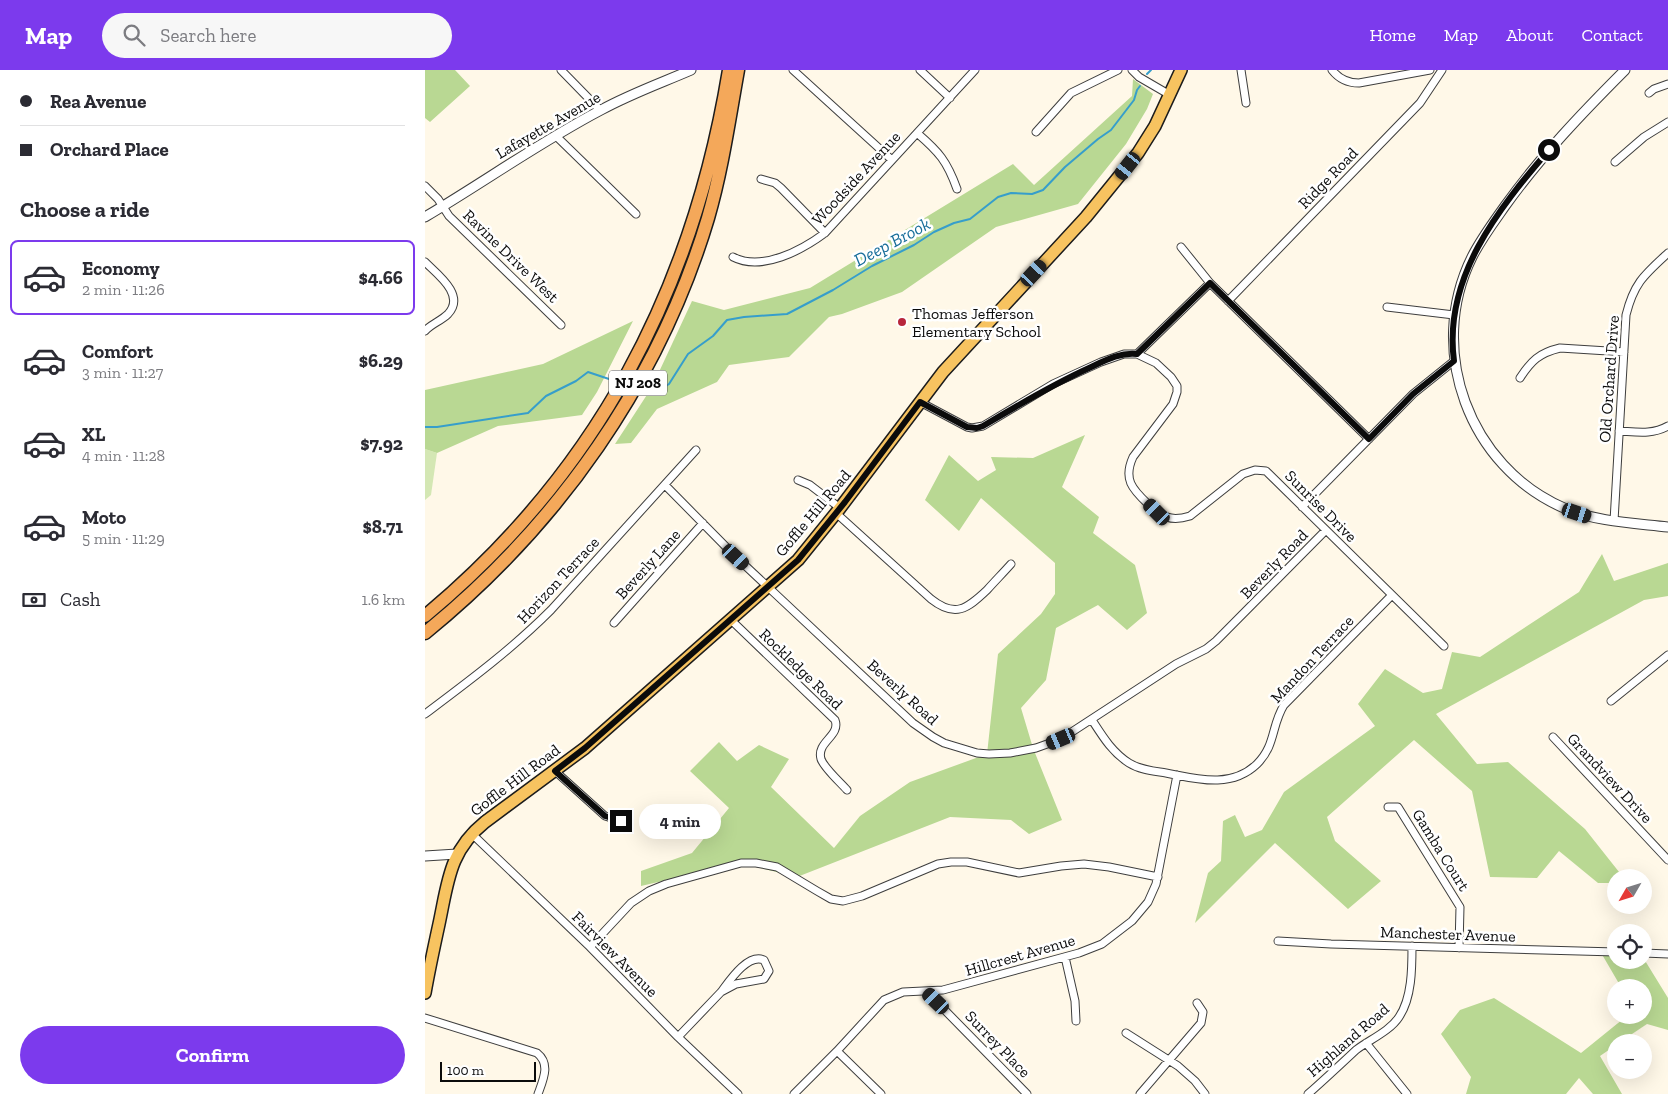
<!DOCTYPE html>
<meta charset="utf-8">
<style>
body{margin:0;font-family:"Zilla Slab",serif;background:#f7f7f7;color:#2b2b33;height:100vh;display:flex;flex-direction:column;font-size:19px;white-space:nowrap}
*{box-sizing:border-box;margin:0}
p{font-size:16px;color:#7c7c81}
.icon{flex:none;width:28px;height:28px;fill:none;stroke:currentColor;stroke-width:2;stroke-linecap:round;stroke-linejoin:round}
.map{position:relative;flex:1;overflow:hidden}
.details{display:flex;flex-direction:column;background:#fff;width:425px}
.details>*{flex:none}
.hud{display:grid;align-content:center;height:110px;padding:0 20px;background:#fff}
.needle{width:32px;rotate:231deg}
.fabs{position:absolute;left:1182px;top:799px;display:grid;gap:10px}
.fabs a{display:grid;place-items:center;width:45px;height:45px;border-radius:50%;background:#fff;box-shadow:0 5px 20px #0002;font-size:25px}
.scale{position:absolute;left:15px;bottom:12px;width:96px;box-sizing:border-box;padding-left:5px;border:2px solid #0b0b0b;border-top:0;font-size:14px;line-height:18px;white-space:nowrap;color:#0b0b0b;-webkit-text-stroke:4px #fff;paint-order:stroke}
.end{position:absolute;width:22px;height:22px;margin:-11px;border:6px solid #0b0b0b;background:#fff;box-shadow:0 0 0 2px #fff}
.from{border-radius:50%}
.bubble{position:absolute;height:35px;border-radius:18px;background:#fff;box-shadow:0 5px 20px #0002;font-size:16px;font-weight:800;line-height:35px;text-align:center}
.car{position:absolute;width:15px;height:30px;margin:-15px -8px;border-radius:6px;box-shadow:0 0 4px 1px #0007;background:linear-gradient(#222 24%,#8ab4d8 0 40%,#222 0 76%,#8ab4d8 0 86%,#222 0)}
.hud b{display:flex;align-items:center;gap:18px;height:48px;font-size:19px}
.hud b+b{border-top:1px solid #e1e1e2}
.hud i{width:12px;height:12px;background:#2b2b33}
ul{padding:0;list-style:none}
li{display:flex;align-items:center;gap:15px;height:75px;margin:0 10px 8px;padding:0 10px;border:2px solid transparent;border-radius:8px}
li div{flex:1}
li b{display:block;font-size:19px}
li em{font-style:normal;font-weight:800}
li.current{border-color:#7c3aed}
li>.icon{width:45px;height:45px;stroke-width:1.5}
h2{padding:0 20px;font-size:22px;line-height:60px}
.pay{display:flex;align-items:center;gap:12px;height:55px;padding:0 20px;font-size:19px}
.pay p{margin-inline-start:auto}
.action{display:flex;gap:10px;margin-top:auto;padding:10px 20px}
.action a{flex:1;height:58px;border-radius:30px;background:#7c3aed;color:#fff;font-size:20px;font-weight:800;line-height:58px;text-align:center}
header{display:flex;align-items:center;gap:30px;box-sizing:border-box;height:70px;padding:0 25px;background:#7c3aed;color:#fff}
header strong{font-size:24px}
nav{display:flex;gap:28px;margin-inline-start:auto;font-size:18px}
.search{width:350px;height:45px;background:#f7f7f7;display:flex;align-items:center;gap:12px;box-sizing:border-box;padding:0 18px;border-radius:28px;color:#7c7c81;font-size:19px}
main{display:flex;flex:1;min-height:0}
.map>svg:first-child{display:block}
.green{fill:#d4e7b4}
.forest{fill:#b9d893}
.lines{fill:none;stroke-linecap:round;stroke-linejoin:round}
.stream{stroke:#369ecb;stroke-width:2}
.minor-casing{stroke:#3e3e3e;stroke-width:9}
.tertiary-casing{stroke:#3e3e3e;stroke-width:11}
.primary-casing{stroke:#1c1c1c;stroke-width:14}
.trunk-casing{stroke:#1c1c1c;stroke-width:15}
.minor{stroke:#fff;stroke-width:7}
.tertiary{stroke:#fff;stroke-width:9}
.primary{stroke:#f7c360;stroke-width:11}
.trunk{stroke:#f4a85a;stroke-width:12}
.route{stroke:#0b0b0b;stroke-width:6}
.poi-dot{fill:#b8263b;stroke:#fff;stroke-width:2}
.labels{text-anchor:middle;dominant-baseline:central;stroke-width:5;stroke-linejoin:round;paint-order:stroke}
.shield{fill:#fff;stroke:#545454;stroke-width:1}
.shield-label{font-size:15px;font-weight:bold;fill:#0b0b0b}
.street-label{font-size:16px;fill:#0b0b0b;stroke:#fff}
.poi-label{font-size:16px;fill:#0b0b0b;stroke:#fff;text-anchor:start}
.water-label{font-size:18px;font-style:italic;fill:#176d99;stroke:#fff}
</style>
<header>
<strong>Map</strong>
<div class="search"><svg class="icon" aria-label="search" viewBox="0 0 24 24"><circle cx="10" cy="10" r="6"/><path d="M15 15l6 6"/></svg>Search here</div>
<nav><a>Home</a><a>Map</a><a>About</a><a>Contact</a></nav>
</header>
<main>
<section class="details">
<div class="hud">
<b><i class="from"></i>Rea Avenue</b>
<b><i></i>Orchard Place</b>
</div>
<h2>Choose a ride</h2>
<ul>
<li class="current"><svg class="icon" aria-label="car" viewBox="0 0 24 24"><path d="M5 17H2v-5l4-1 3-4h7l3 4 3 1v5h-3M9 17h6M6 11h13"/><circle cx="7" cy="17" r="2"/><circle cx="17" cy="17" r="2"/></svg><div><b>Economy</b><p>2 min · 11:26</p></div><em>$4.66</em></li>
<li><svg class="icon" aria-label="car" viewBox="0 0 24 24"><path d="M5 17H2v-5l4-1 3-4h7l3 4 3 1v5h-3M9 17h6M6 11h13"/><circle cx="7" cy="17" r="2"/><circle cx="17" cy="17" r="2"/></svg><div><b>Comfort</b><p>3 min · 11:27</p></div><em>$6.29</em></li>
<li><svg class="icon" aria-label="car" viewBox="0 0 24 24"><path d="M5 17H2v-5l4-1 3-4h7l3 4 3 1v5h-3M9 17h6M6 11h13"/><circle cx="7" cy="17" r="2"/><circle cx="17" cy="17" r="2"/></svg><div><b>XL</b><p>4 min · 11:28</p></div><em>$7.92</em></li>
<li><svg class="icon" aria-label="car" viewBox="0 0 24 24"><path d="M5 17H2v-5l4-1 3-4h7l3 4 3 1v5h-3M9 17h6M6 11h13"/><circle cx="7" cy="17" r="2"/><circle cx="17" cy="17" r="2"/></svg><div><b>Moto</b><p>5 min · 11:29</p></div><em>$8.71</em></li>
</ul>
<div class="pay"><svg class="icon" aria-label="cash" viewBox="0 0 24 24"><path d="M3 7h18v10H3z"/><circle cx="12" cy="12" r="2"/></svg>Cash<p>1.6 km</p></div>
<div class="action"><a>Confirm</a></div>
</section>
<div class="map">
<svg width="1243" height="1024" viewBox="0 0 1243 1024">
<rect width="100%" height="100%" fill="#fff8e8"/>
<path class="green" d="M0 379 12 383 6 425 0 430Z"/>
<path class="forest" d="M0 0H30L45 16 5 52 0 48Z
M708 9 728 24 722 39 701 74 653 134 571 157 477 222 417 244 404 247 364 287 304 295 292 312 232 339 206 373 190 374 227 317 267 231 299 240 385 218 588 94 609 115 707 26Z
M208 251 172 322 157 345 73 356 12 383 0 379V320L118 294Z
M660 365 637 417 674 447 668 463 710 495 722 543 702 560 673 535 631 558 621 610 596 638 608 678 637 750 604 764 586 750 525 747 372 807 315 793 216 816V801L267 783 304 738 265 701 294 672 312 691 334 675 364 689 346 717 409 778 435 746 485 712 562 684 573 584 616 544 630 524V493L556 428 534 461 500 430 524 385 553 411 571 400 566 387 608 388Z
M1177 484 1189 511 1243 493V526L1219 530 1011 644 1052 694 1083 692 1160 759 1198 807 1191 808V813H1173L1134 781 1112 808 1065 807 1047 721 989 670 902 747 910 771 956 811 923 839 850 773 770 853 783 803 796 791 798 751 810 745 820 767 837 760 859 722 950 656 933 634 960 599 998 623 1017 619 1027 582 1055 587 1154 522Z
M1175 881 1191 882V890L1219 889 1243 928V960L1222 954 1195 972H1191V975L1175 986 1197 1024H1168L1154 1008 1141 1024H1041L1046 1007 1016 964 1035 940 1069 928 1156 983 1203 945H1219V918L1196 917Z"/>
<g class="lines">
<path class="stream" d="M722 4 726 0
M217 320 229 324 244 314 263 284 288 266 302 250 319 247 362 244 408 220 447 196 489 175 509 162 529 153 545 149 573 127 586 123 607 124 618 120 640 97 673 69 686 60 709 30 712 20 715 16
M0 357H12L103 343 121 326 151 311 163 302 190 311"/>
<defs>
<path id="minor" d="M136 0 175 40
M368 0 467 90
M495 0 525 28
M707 0 714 7 745 25
M816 0 821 33
M907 0C914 9 922 13 934 13L1005 0
M1224 23 1229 19 1243 14
M611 62 646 23 693 0
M492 63C514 82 522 91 532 119
M131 66 211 144
M1190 92 1219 67 1243 52
M336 109 350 113 356 118 400 163
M0 116 13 129 24 146 136 255
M756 177 785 213 944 369
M308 187C337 202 377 180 400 163L550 0
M0 192C12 204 41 225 23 244 16 251 6 254 0 261
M803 231 995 33 1017 0
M962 237 1029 245
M712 284 785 213
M1095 308C1106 291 1114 283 1135 278L1199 282
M495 332 542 357 547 358 558 356 628 314 676 292 699 284H712L731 293 746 307 752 316V322L748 334 708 387C698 409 707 419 723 434 738 447 745 452 765 446L818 404 830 400 841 401 1019 576
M1194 361C1212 362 1227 365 1243 356
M373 410 385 415 415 438
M240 415 311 487 488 653 508 667 519 673 552 683 564 684 585 683 611 678 636 669 751 594 781 579 791 571 901 460
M877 437 988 324 1029 291
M411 443 506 529C530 548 542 539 562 520 570 511 578 503 586 494
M1189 451 1201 245C1209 213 1219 205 1243 183
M306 550 410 650C416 666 391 672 396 689 399 698 415 712 422 720
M189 553 278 453
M1186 631 1243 585
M0 644C44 611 87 579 126 540L271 380
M667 650C678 667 687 682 704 693 715 700 729 701 741 703 772 709 806 719 832 694 851 675 846 656 859 635L967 525
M1128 667 1243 790
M130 701 180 746 196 751
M963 737H973L1035 837 1034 878
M46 763 165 877 253 967 313 1024
M853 871 906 874 1191 882
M165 877 206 833 224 821 241 814 316 793H331L352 797 392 821 406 829 418 831 437 826 513 794 526 792H542L594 803 636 796 659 794 684 797 733 807
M1219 883 1243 884
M640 887 650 931 651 951
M502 922 602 1024
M0 948 112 983C126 994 118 1010 113 1024
M701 963 753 996 770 1011 780 1024
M253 967 296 922 311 914 339 909 344 901 339 890C323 883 305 910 296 922
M941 973 982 1024
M412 981 456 1024
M369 1024 412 981 459 930 478 922 518 920 654 883 677 874 707 851 723 832 731 814 752 705
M715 1024 776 953 778 942 772 933
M883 1024C899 1010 915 995 931 980 944 970 965 961 974 947 987 928 987 898 987 876"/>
<path id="tertiary" d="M1200 0C1157 43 1115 87 1080 136 1068 153 1056 169 1047 187 1001 280 1044 397 1139 438 1172 452 1208 453 1243 457
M0 147C59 112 115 72 176 40 205 24 236 13 266 0
M0 786 32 784"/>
<path id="primary" d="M0 923C4 900 9 877 14 854 23 812 24 781 60 752L160 678 373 490 415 438 518 302 661 147 713 83 730 56 756 0"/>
<path id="trunk" d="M0 546C173 402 268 220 304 0
M0 563C133 455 234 312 283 148 297 100 304 50 313 0"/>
</defs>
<use href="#minor" class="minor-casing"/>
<use href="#tertiary" class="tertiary-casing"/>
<use href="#primary" class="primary-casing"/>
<use href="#trunk" class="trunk-casing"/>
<use href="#minor" class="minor"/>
<use href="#tertiary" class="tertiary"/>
<use href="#primary" class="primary"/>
<use href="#trunk" class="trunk"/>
</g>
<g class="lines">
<path class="route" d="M196 751 180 746 130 701 160 678 373 490 420 432 495 332 542 357 552 358 558 356C593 335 627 315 664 298 679 291 695 282 712 284L785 213 944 369 988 324 1029 291C1018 208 1073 139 1124 80"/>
</g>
<circle class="poi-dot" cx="477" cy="252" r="5"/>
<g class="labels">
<rect class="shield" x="184" y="300.5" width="58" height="25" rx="4"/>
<g class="shield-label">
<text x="213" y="313">NJ 208</text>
</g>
<g class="street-label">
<text transform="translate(123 55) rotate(-30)">Lafayette Avenue</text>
<text transform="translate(431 108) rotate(-47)">Woodside Avenue</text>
<text transform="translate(903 108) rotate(-46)">Ridge Road</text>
<text transform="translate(86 186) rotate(44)">Ravine Drive West</text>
<text transform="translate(1184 309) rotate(-86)">Old Orchard Drive</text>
<text transform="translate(896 436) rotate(45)">Sunrise Drive</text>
<text transform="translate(388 443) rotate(-50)">Goffle Hill Road</text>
<text transform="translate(223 494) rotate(-48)">Beverly Lane</text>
<text transform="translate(849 494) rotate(-46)">Beverly Road</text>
<text transform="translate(133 510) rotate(-47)">Horizon Terrace</text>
<text transform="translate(887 589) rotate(-47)">Mandon Terrace</text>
<text transform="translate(376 599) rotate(44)">Rockledge Road</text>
<text transform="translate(478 622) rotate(42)">Beverly Road</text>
<text transform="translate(1185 708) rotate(47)">Grandview Drive</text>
<text transform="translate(90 710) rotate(-37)">Goffle Hill Road</text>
<text transform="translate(1016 780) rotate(58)">Gamba Court</text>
<text transform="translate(1023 864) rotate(2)">Manchester Avenue</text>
<text transform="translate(190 884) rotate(45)">Fairview Avenue</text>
<text transform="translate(595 885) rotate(-16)">Hillcrest Avenue</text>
<text transform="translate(923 970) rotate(-41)">Highland Road</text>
<text transform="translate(573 974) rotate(46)">Surrey Place</text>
</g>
<g class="poi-label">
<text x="487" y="243">Thomas Jefferson<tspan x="487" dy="18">Elementary School</tspan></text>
</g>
<g class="water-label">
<text transform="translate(467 172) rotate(-28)">Deep Brook</text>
</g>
</g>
</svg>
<div class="fabs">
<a><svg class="needle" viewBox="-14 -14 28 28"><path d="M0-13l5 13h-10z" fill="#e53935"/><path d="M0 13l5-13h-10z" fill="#7c7c81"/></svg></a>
<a><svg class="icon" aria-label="locate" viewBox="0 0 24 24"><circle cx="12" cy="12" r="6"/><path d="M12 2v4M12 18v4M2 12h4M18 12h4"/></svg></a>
<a>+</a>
<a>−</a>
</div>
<div class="scale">100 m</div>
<i class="end from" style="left:1124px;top:80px"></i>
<i class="end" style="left:196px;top:751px"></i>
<div class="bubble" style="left:214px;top:734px;width:82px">4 min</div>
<i class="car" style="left:703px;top:96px;rotate:218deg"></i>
<i class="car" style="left:609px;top:203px;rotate:43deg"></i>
<i class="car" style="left:732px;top:442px;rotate:315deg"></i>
<i class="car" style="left:1152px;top:443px;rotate:108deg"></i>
<i class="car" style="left:311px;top:487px;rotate:133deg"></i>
<i class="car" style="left:636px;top:669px;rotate:247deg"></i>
<i class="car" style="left:511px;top:931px;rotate:314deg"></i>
</div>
</main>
